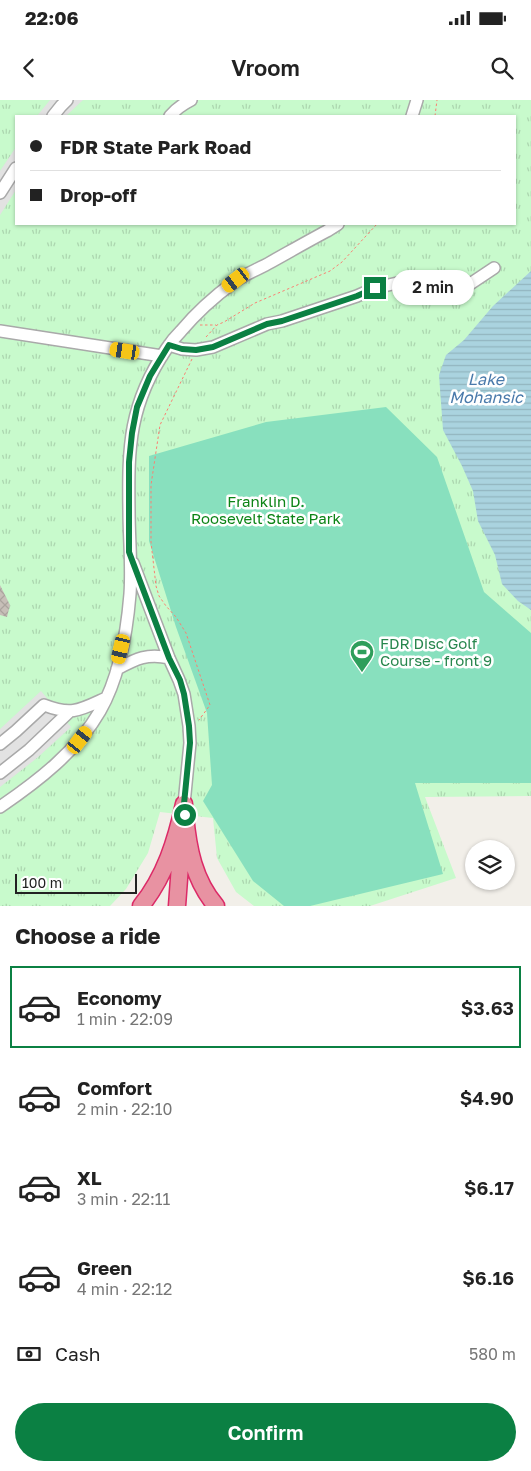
<!DOCTYPE html>
<meta charset="utf-8">
<style>
body{margin:0;font-family:"Golos Text",sans-serif;background:#f6f6f6;color:#222;height:100vh;display:flex;flex-direction:column;font-size:19px;white-space:nowrap}
*{box-sizing:border-box;margin:0}
p{font-size:16px;color:#767676}
.icon{flex:none;width:28px;height:28px;fill:none;stroke:currentColor;stroke-width:2;stroke-linecap:round;stroke-linejoin:round}
.map{position:relative;height:806px;overflow:hidden}
.panel{display:flex;flex-direction:column;background:#fff;flex:1}
.panel>*{flex:none}
.banner{position:absolute;left:15px;top:15px;width:501px;height:110px;border-radius:0px;box-shadow:0 1px 4px #0004;display:grid;align-content:center;height:110px;padding:0 15px;background:#fff}
.controls{position:absolute;left:465px;top:740px;display:grid;gap:10px}
.controls a{display:grid;place-items:center;width:50px;height:50px;border-radius:50%;background:#fff;box-shadow:0 1px 4px #0004;font-size:25px}
.scale{position:absolute;left:15px;bottom:12px;width:122px;box-sizing:border-box;padding-left:5px;border:2px solid #222;border-top:0;font-size:14px;line-height:18px;white-space:nowrap;color:#222;-webkit-text-stroke:4px #fff;paint-order:stroke}
.end{position:absolute;width:22px;height:22px;margin:-11px;border:6px solid #0b8043;background:#fff;box-shadow:0 0 0 2px #fff}
.from{border-radius:50%}
.bubble{position:absolute;height:35px;border-radius:18px;background:#fff;box-shadow:0 1px 4px #0004;font-size:16px;font-weight:600;line-height:35px;text-align:center}
.car{position:absolute;width:15px;height:30px;margin:-15px -8px;border-radius:6px;box-shadow:0 0 4px 1px #0007;background:linear-gradient(#f5c518 24%,#345 0 40%,#f5c518 0 76%,#345 0 86%,#f5c518 0)}
.banner b{display:flex;align-items:center;gap:18px;height:48px;font-size:19px}
.banner b+b{border-top:1px solid #e0e0e0}
.banner i{width:12px;height:12px;background:#222}
ul{padding:0;list-style:none}
li{display:flex;align-items:center;gap:15px;height:82px;margin:0 10px 8px;padding:0 5px;border:2px solid transparent;border-radius:0px}
li div{flex:1}
li b{display:block;font-size:19px}
li em{font-style:normal;font-weight:600}
li.current{border-color:#0b8043}
li>.icon{width:45px;height:45px;stroke-width:1.5}
h2{padding:0 15px;font-size:22px;line-height:60px}
.pay{display:flex;align-items:center;gap:12px;height:55px;padding:0 15px;font-size:19px}
.pay p{margin-inline-start:auto}
.primary-button{display:flex;gap:10px;margin-top:auto;padding:10px 15px}
.primary-button a{flex:1;height:58px;border-radius:30px;background:#0b8043;color:#fff;font-size:20px;font-weight:600;line-height:58px;text-align:center}
.status{display:flex;justify-content:space-between;align-items:center;height:35px;padding:0 25px;background:#fff;direction:ltr}
.status svg{height:14px;fill:currentColor}
header{display:flex;justify-content:space-between;align-items:center;height:65px;padding:0 15px;background:#fff;font-size:22px;font-weight:600}
.map>svg:first-child{display:block}
.park{fill:url(#park-tufts);fill-rule:evenodd}
.pitch{fill:#88e0be}
.parking{fill:#e2e2e2}
.water{fill:url(#water-rules)}
.building{fill:url(#building-cross-hatch)}
.lines{fill:none;stroke-linecap:round;stroke-linejoin:round}
.minor-casing{stroke:#a9a9a9;stroke-width:14}
.highway-casing{stroke:#dc2a67;stroke-width:19}
.path{stroke:#fa8072;stroke-width:1;stroke-dasharray:2.5 2.5;stroke-linecap:butt}
.minor{stroke:#fff;stroke-width:11}
.highway{stroke:#e892a2;stroke-width:16}
.route{stroke:#0b8043;stroke-width:6}
.labels{text-anchor:middle;dominant-baseline:central;stroke-width:5;stroke-linejoin:round;paint-order:stroke}
.park-label{font-size:15px;fill:#0c8416;stroke:#fff}
.leisure-label{font-size:15px;fill:#27864d;stroke:#fff;text-anchor:start}
.water-label{font-size:16px;font-style:italic;fill:#4a7aab;stroke:#fff}
</style>
<div class="status"><b>22:06</b><svg viewBox="0 0 49 12"><path d="M0 12V9h3v3zM5 12V6h3v6zM10 12V3h3v9zM15 12V0h3v12zM26 1h20v11H26zM47 4h2v5h-2z"/></svg></div>
<header><svg class="icon" aria-label="back" viewBox="0 0 24 24"><path d="M15 5l-7 7 7 7"/></svg>Vroom<svg class="icon" aria-label="search" viewBox="0 0 24 24"><circle cx="10" cy="10" r="6"/><path d="M15 15l6 6"/></svg></header>
<div class="map">
<svg width="531" height="806" viewBox="0 0 531 806">
<defs>
<pattern id="park-tufts" width="24" height="20" patternUnits="userSpaceOnUse" patternTransform="scale(1.25)"><rect width="24" height="20" fill="#c8facc"/><path d="M3 7l-1-3M5 7V3M7 7l1-3M15 17l-1-3M17 17v-4M19 17l1-3" fill="none" stroke="#acd6af"/></pattern>
<pattern id="water-rules" width="6" height="5" patternUnits="userSpaceOnUse" patternTransform="scale(1.25)"><rect width="6" height="5" fill="#aad3df"/><path d="M0 2.5h6" fill="none" stroke="#92b5bf"/></pattern>
<pattern id="building-cross-hatch" width="8" height="8" patternUnits="userSpaceOnUse" patternTransform="scale(1.25)"><rect width="8" height="8" fill="#c7bfb8"/><path d="M0 0l8 8M0 8l8-8" fill="none" stroke="#aba49e"/></pattern>
</defs>
<rect width="100%" height="100%" fill="#f2efe9"/>
<path class="park" d="M0 0H531V696L425 697 456 778 370 806H254L236 792 217 758 213 718 160 712 148 753 126 789 110 806H0ZM16 16H515V124H16Z"/>
<path class="pitch" d="M386 307 437 357 484 492 531 533V683H415L443 774 310 806H284L253 781 203 701 212 685 207 613 176 527 149 441V356L266 322Z"/>
<path class="parking" d="M50 0H83L66 16H37Z
M16 47V90L0 115V71Z
M41 591 71 627 37 658 0 687V629Z"/>
<path class="water" d="M531 171V510L518 501 502 484 495 455 478 421 473 391 462 366 443 330 439 275 446 255 464 240 493 206Z"/>
<path class="building" d="M0 485 10 505 7 517 0 515Z"/>
<g class="lines">
<defs>
<path id="minor" d="M53 16 61 6 67 0
M170 16C176 9 183 4 191 0
M412 16 417 0
M0 93 16 68
M0 231 162 256
M169 245 182 249 196 250 213 247 267 224 282 221 357 196 375 188 415 179 432 177 464 185 470 184 494 168
M133 463 169 558 179 580 184 594 189 626 190 643 184 704
M117 569C136 559 147 553 169 558
M0 644 16 631 44 605C72 616 80 610 106 598
M0 673 29 650 69 612
M0 707C38 681 77 651 100 611 119 578 127 531 130 494 132 466 129 438 129 411 128 346 129 304 167 248 171 242 176 236 181 231 197 212 215 196 234 182 245 174 259 169 271 162 289 152 308 141 327 131L338 124"/>
<path id="highway" d="M185 715C188 749 194 780 216 806
M141 806C165 776 176 741 184 704
M177 806 182 738"/>
</defs>
<use href="#minor" class="minor-casing"/>
<use href="#highway" class="highway-casing"/>
<path class="path" d="M435 16 437 0
M200 225H216
M206 237 217 225 224 222 255 203 330 171 342 162 377 124
M192 259 160 325 151 385V442L156 486 159 496 166 506 176 517 186 533 210 605 199 620"/>
<use href="#minor" class="minor"/>
<use href="#highway" class="highway"/>
</g>
<g class="lines">
<path class="route" d="M185 715 184 704 190 643 189 626 184 594 180 580 169 558 129 452V362L132 333 137 307 150 276 169 245 182 249 196 250 213 247 267 224 282 221 357 196 375 188"/>
</g>
<defs>
<symbol id="stadium-pin" viewBox="-11 -11 22 30"><path d="M0 17L-7.5 6A9.5 9.5 0 1 1 7.5 6Z" fill="#2e9e5b" stroke="#fff"/><path d="M0-5a6.5 5 0 1 0 0 10a6.5 5 0 1 0 0-10ZM-3.5-1.8h7v3.6h-7Z" fill="#fff"/></symbol>
</defs>
<g fill-rule="evenodd">
<use href="#stadium-pin" x="348" y="538" width="28" height="38"/>
</g>
<g class="labels">
<g class="park-label">
<text x="266" y="401">Franklin D.<tspan x="266" dy="17">Roosevelt State Park</tspan></text>
</g>
<g class="leisure-label">
<text x="380" y="543">FDR Disc Golf<tspan x="380" dy="17">Course - front 9</tspan></text>
</g>
<g class="water-label">
<text x="486" y="279">Lake<tspan x="486" dy="18">Mohansic</tspan></text>
</g>
</g>
</svg>
<div class="controls">
<a><svg class="icon" aria-label="layers" viewBox="0 0 24 24"><path d="M12 4l9 5-9 5-9-5zM3 14l9 5 9-5"/></svg></a>
</div>
<div class="scale">100 m</div>
<i class="end from" style="left:185px;top:715px"></i>
<i class="end" style="left:375px;top:188px"></i>
<div class="bubble" style="left:392px;top:170px;width:82px">2 min</div>
<i class="car" style="left:236px;top:180px;rotate:233deg"></i>
<i class="car" style="left:125px;top:251px;rotate:279deg"></i>
<i class="car" style="left:121px;top:549px;rotate:193deg"></i>
<i class="car" style="left:80px;top:640px;rotate:38deg"></i>
<div class="banner">
<b><i class="from"></i>FDR State Park Road</b>
<b><i></i>Drop-off</b>
</div>
</div>
<section class="panel">
<h2>Choose a ride</h2>
<ul>
<li class="current"><svg class="icon" aria-label="car" viewBox="0 0 24 24"><path d="M5 17H2v-5l4-1 3-4h7l3 4 3 1v5h-3M9 17h6M6 11h13"/><circle cx="7" cy="17" r="2"/><circle cx="17" cy="17" r="2"/></svg><div><b>Economy</b><p>1 min · 22:09</p></div><em>$3.63</em></li>
<li><svg class="icon" aria-label="car" viewBox="0 0 24 24"><path d="M5 17H2v-5l4-1 3-4h7l3 4 3 1v5h-3M9 17h6M6 11h13"/><circle cx="7" cy="17" r="2"/><circle cx="17" cy="17" r="2"/></svg><div><b>Comfort</b><p>2 min · 22:10</p></div><em>$4.90</em></li>
<li><svg class="icon" aria-label="car" viewBox="0 0 24 24"><path d="M5 17H2v-5l4-1 3-4h7l3 4 3 1v5h-3M9 17h6M6 11h13"/><circle cx="7" cy="17" r="2"/><circle cx="17" cy="17" r="2"/></svg><div><b>XL</b><p>3 min · 22:11</p></div><em>$6.17</em></li>
<li><svg class="icon" aria-label="car" viewBox="0 0 24 24"><path d="M5 17H2v-5l4-1 3-4h7l3 4 3 1v5h-3M9 17h6M6 11h13"/><circle cx="7" cy="17" r="2"/><circle cx="17" cy="17" r="2"/></svg><div><b>Green</b><p>4 min · 22:12</p></div><em>$6.16</em></li>
</ul>
<div class="pay"><svg class="icon" aria-label="cash" viewBox="0 0 24 24"><path d="M3 7h18v10H3z"/><circle cx="12" cy="12" r="2"/></svg>Cash<p>580 m</p></div>
<div class="primary-button"><a>Confirm</a></div>
</section>
